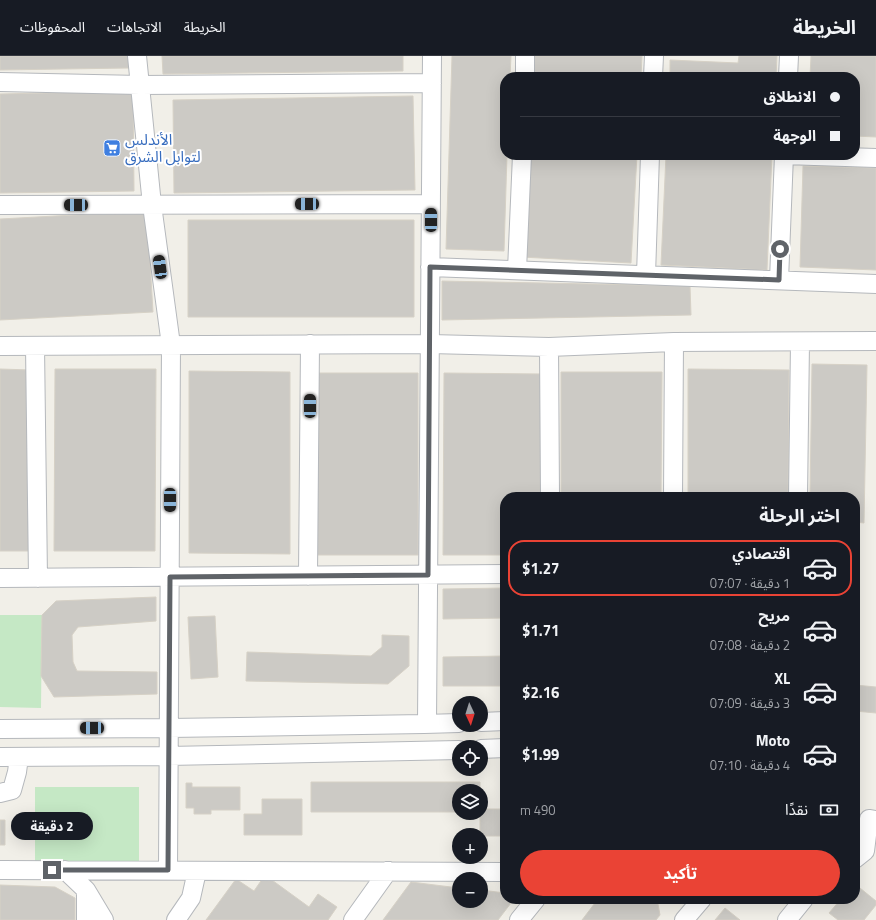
<!DOCTYPE html>
<html lang="ar">
<meta charset="utf-8">
<style>
body{margin:0;font-family:"Titillium Web","Noto Sans Arabic",sans-serif;background:#20242c;color:#f1f3f6;direction:rtl;height:100vh;display:flex;flex-direction:column;font-size:15px;white-space:nowrap}
*{box-sizing:border-box;margin:0}
p{font-size:13px;color:#9ea1a6}
.icon{flex:none;width:22px;height:22px;fill:none;stroke:currentColor;stroke-width:2;stroke-linecap:round;stroke-linejoin:round}
.map{position:relative;flex:1;overflow:hidden;direction:ltr}
.panel{position:absolute;left:500px;top:436px;width:360px;height:412px;display:flex;flex-direction:column;background:#171b24;border-radius:16px;box-shadow:0 4px 16px #0002;direction:rtl}
.panel>*{flex:none}
.top-card{position:absolute;left:500px;top:16px;width:360px;height:88px;border-radius:16px;box-shadow:0 4px 16px #0002;direction:rtl;display:grid;align-content:center;height:88px;padding:0 20px;background:#171b24}
.needle{width:26px;rotate:176deg}
.fabs{position:absolute;left:452px;top:640px;display:grid;gap:8px}
.fabs a{display:grid;place-items:center;width:36px;height:36px;border-radius:50%;background:#171b24;box-shadow:0 4px 16px #0002;font-size:20px}
.end{position:absolute;width:18px;height:18px;margin:-9px;border:5px solid #5f6368;background:#fff;box-shadow:0 0 0 2px #fff}
.from{border-radius:50%}
.bubble{position:absolute;height:28px;border-radius:14px;background:#171b24;box-shadow:0 4px 16px #0002;font-size:13px;font-weight:700;line-height:28px;text-align:center;direction:rtl}
.car{position:absolute;width:12px;height:24px;margin:-12px -6px;border-radius:5px;box-shadow:0 0 3px 1px #0007;background:linear-gradient(#222 24%,#8ab4d8 0 40%,#222 0 76%,#8ab4d8 0 86%,#222 0)}
.top-card b{display:flex;align-items:center;gap:14px;height:38px;font-size:15px}
.top-card b+b{border-top:1px solid #363941}
.top-card i{width:10px;height:10px;background:#f1f3f6}
ul{padding:0;list-style:none}
li{display:flex;align-items:center;gap:12px;height:56px;margin:0 8px 6px;padding:0 12px;border:2px solid transparent;border-radius:16px}
li div{flex:1}
li b{display:block;font-size:15px}
li em{font-style:normal;font-weight:700}
li.selected{border-color:#ea4335}
li>.icon{width:36px;height:36px;stroke-width:1.5}
h2{padding:0 20px;font-size:18px;line-height:48px}
.pay{display:flex;align-items:center;gap:10px;height:44px;padding:0 20px;font-size:15px}
.pay p{margin-inline-start:auto}
.primary-button{display:flex;gap:8px;margin-top:auto;padding:8px 20px}
.primary-button a{flex:1;height:46px;border-radius:24px;background:#ea4335;color:#fff;font-size:16px;font-weight:700;line-height:46px;text-align:center}
header{display:flex;align-items:center;gap:24px;box-sizing:border-box;height:56px;padding:0 20px;background:#171b24;border-bottom:1px solid #363941}
header strong{font-size:19px}
nav{display:flex;gap:22px;margin-inline-start:auto;font-size:14px}
.map>svg:first-child{display:block}
.green{fill:#c5e8c5}
.building{fill:#cccac5;stroke:#d6d1c6}
.lines{fill:none;stroke-linecap:round;stroke-linejoin:round}
.minor-casing{stroke:#b5b8bc;stroke-width:20}
.minor{stroke:#fff;stroke-width:18}
.route{stroke:#5f6368;stroke-width:5}
.labels{text-anchor:middle;dominant-baseline:central;stroke-width:4;stroke-linejoin:round;paint-order:stroke}
.shop-label{font-size:15px;fill:#366cbe;stroke:#fff;text-anchor:start}
</style>
<header>
<strong>الخريطة</strong>
<nav><a>الخريطة</a><a>الاتجاهات</a><a>المحفوظات</a></nav>
</header>
<div class="map">
<svg width="876" height="864" viewBox="0 0 876 864">
<rect width="100%" height="100%" fill="#f1efe8"/>
<path class="green" d="M0 559H42L41 652 0 651Z
M35 731H139V807H35Z"/>
<path class="building" d="M0 0H128L129 12 0 14Z
M162 0H403V15L163 18Z
M452 0H511L510 21H505V99H507L504 195 446 193Z
M534 0H642L641 21H533Z
M739 0H777L776 21H670V4L738 7Z
M811 0H876V81L855 80V21H810Z
M133 35 134 135 0 137V38Z
M413 40 415 134 174 137 173 44Z
M528 99H637L631 207 522 201Z
M666 99H772L767 214 661 209Z
M803 110 876 112V214L800 211Z
M147 155 153 256 0 264V163Z
M188 164H414V261H188Z
M442 225 690 230 691 259 442 264Z
M812 308 867 309 864 467 855 466V441H810Z
M0 313 31 314V495H0Z
M55 313H156L155 495H54Z
M688 313 789 314 788 441H688Z
M189 315 290 316V498L189 497Z
M561 316H662L661 441H561Z
M317 317H418V499H317Z
M444 317 544 318V441H505V499H443Z
M505 532V562L443 563V533Z
M156 541V565L78 571 72 579 73 606 77 615 157 616V638L54 641 41 620 42 559 56 545Z
M215 560 218 621 191 623 188 561Z
M382 579 409 580V610L388 628 246 625 247 596 371 600 382 591Z
M505 600V630H443V601Z
M855 629 876 631V657L855 655Z
M311 726H480V735H459V756H311Z
M186 727H192V731H240V754H211V758H194V752H186Z
M262 743H302V779H244V758H262Z
M481 753H505V780H481L480 779V757H481Z
M0 764H5V789H0Z
M265 819 309 851 318 838 337 851 328 864H206L236 823 254 835Z
M411 826 459 832V845H481V834L505 837V843H514L498 864H383Z
M855 828 876 845V849L864 864H838L829 857 841 843H855Z
M0 829 55 831 75 842V864H0Z
M598 843H657L660 859 656 864H582Z
M725 852 740 864H715Z"/>
<g class="lines">
<defs>
<path id="minor" d="M137 0 152 149 171 289 168 814
M525 21V0
M653 21 654 0
M788 21 789 0
M0 26 140 29 432 27
M0 149 431 148
M430 211 876 228
M517 214 522 99
M646 219 650 99
M779 224 784 99 876 102
M0 290 430 288 549 291 674 286 876 285
M35 290 38 522
M549 291 550 441
M673 441 674 286
M798 441 800 286
M308 520 310 288
M0 522 505 518
M481 666 505 665
M427 668 432 0
M0 673 169 672 424 668 459 667
M481 693 505 692
M0 701 168 700 459 694
M0 737 12 734 17 716 19 701
M855 803 865 795 869 763 876 764
M0 814 505 816
M65 814 86 834 104 864
M86 864V834
M176 864 191 842 197 815
M353 864 388 815
M519 864 536 843
M684 864 702 843
M787 864 804 843"/>
</defs>
<use href="#minor" class="minor-casing"/>
<use href="#minor" class="minor"/>
</g>
<g class="lines">
<path class="route" d="M52 814H168L170 521 428 519 430 211 779 224 780 193"/>
</g>
<defs>
<symbol id="supermarket-square" viewBox="-11 -11 22 22"><rect x="-9" y="-9" width="18" height="18" rx="4" fill="#3f7fe0" stroke="#fff"/><path d="M-6-5.5h2.5l.6 2H6L4.5 2H-2.5L-4.4-4H-6ZM-1.5 3.2a1.3 1.3 0 1 0 .1 0ZM3 3.2a1.3 1.3 0 1 0 .1 0Z" fill="#fff"/></symbol>
</defs>
<g fill-rule="evenodd">
<use href="#supermarket-square" x="102" y="82" width="20" height="20"/>
</g>
<g class="labels">
<g class="shop-label">
<text x="125" y="83">الأندلس<tspan x="125" dy="17">لتوابل الشرق</tspan></text>
</g>
</g>
</svg>
<div class="fabs">
<a><svg class="needle" viewBox="-14 -14 28 28"><path d="M0-13l5 13h-10z" fill="#e53935"/><path d="M0 13l5-13h-10z" fill="#9ea1a6"/></svg></a>
<a><svg class="icon" aria-label="locate" viewBox="0 0 24 24"><circle cx="12" cy="12" r="6"/><path d="M12 2v4M12 18v4M2 12h4M18 12h4"/></svg></a>
<a><svg class="icon" aria-label="layers" viewBox="0 0 24 24"><path d="M12 4l9 5-9 5-9-5zM3 14l9 5 9-5"/></svg></a>
<a>+</a>
<a>−</a>
</div>
<i class="end from" style="left:780px;top:193px"></i>
<i class="end" style="left:52px;top:814px"></i>
<div class="bubble" style="left:11px;top:756px;width:82px">2 دقيقة</div>
<i class="car" style="left:307px;top:148px;rotate:270deg"></i>
<i class="car" style="left:76px;top:149px;rotate:270deg"></i>
<i class="car" style="left:431px;top:164px;rotate:0deg"></i>
<i class="car" style="left:160px;top:211px;rotate:352deg"></i>
<i class="car" style="left:310px;top:350px;rotate:0deg"></i>
<i class="car" style="left:170px;top:444px;rotate:180deg"></i>
<i class="car" style="left:92px;top:672px;rotate:270deg"></i>
<div class="top-card">
<b><i class="from"></i>الانطلاق</b>
<b><i></i>الوجهة</b>
</div>
<section class="panel">
<h2>اختر الرحلة</h2>
<ul>
<li class="selected"><svg class="icon" aria-label="car" viewBox="0 0 24 24"><path d="M5 17H2v-5l4-1 3-4h7l3 4 3 1v5h-3M9 17h6M6 11h13"/><circle cx="7" cy="17" r="2"/><circle cx="17" cy="17" r="2"/></svg><div><b>اقتصادي</b><p>1 دقيقة · 07:07</p></div><em>$1.27</em></li>
<li><svg class="icon" aria-label="car" viewBox="0 0 24 24"><path d="M5 17H2v-5l4-1 3-4h7l3 4 3 1v5h-3M9 17h6M6 11h13"/><circle cx="7" cy="17" r="2"/><circle cx="17" cy="17" r="2"/></svg><div><b>مريح</b><p>2 دقيقة · 07:08</p></div><em>$1.71</em></li>
<li><svg class="icon" aria-label="car" viewBox="0 0 24 24"><path d="M5 17H2v-5l4-1 3-4h7l3 4 3 1v5h-3M9 17h6M6 11h13"/><circle cx="7" cy="17" r="2"/><circle cx="17" cy="17" r="2"/></svg><div><b>XL</b><p>3 دقيقة · 07:09</p></div><em>$2.16</em></li>
<li><svg class="icon" aria-label="car" viewBox="0 0 24 24"><path d="M5 17H2v-5l4-1 3-4h7l3 4 3 1v5h-3M9 17h6M6 11h13"/><circle cx="7" cy="17" r="2"/><circle cx="17" cy="17" r="2"/></svg><div><b>Moto</b><p>4 دقيقة · 07:10</p></div><em>$1.99</em></li>
</ul>
<div class="pay"><svg class="icon" aria-label="cash" viewBox="0 0 24 24"><path d="M3 7h18v10H3z"/><circle cx="12" cy="12" r="2"/></svg>نقدًا<p>490 m</p></div>
<div class="primary-button"><a>تأكيد</a></div>
</section>
</div>
